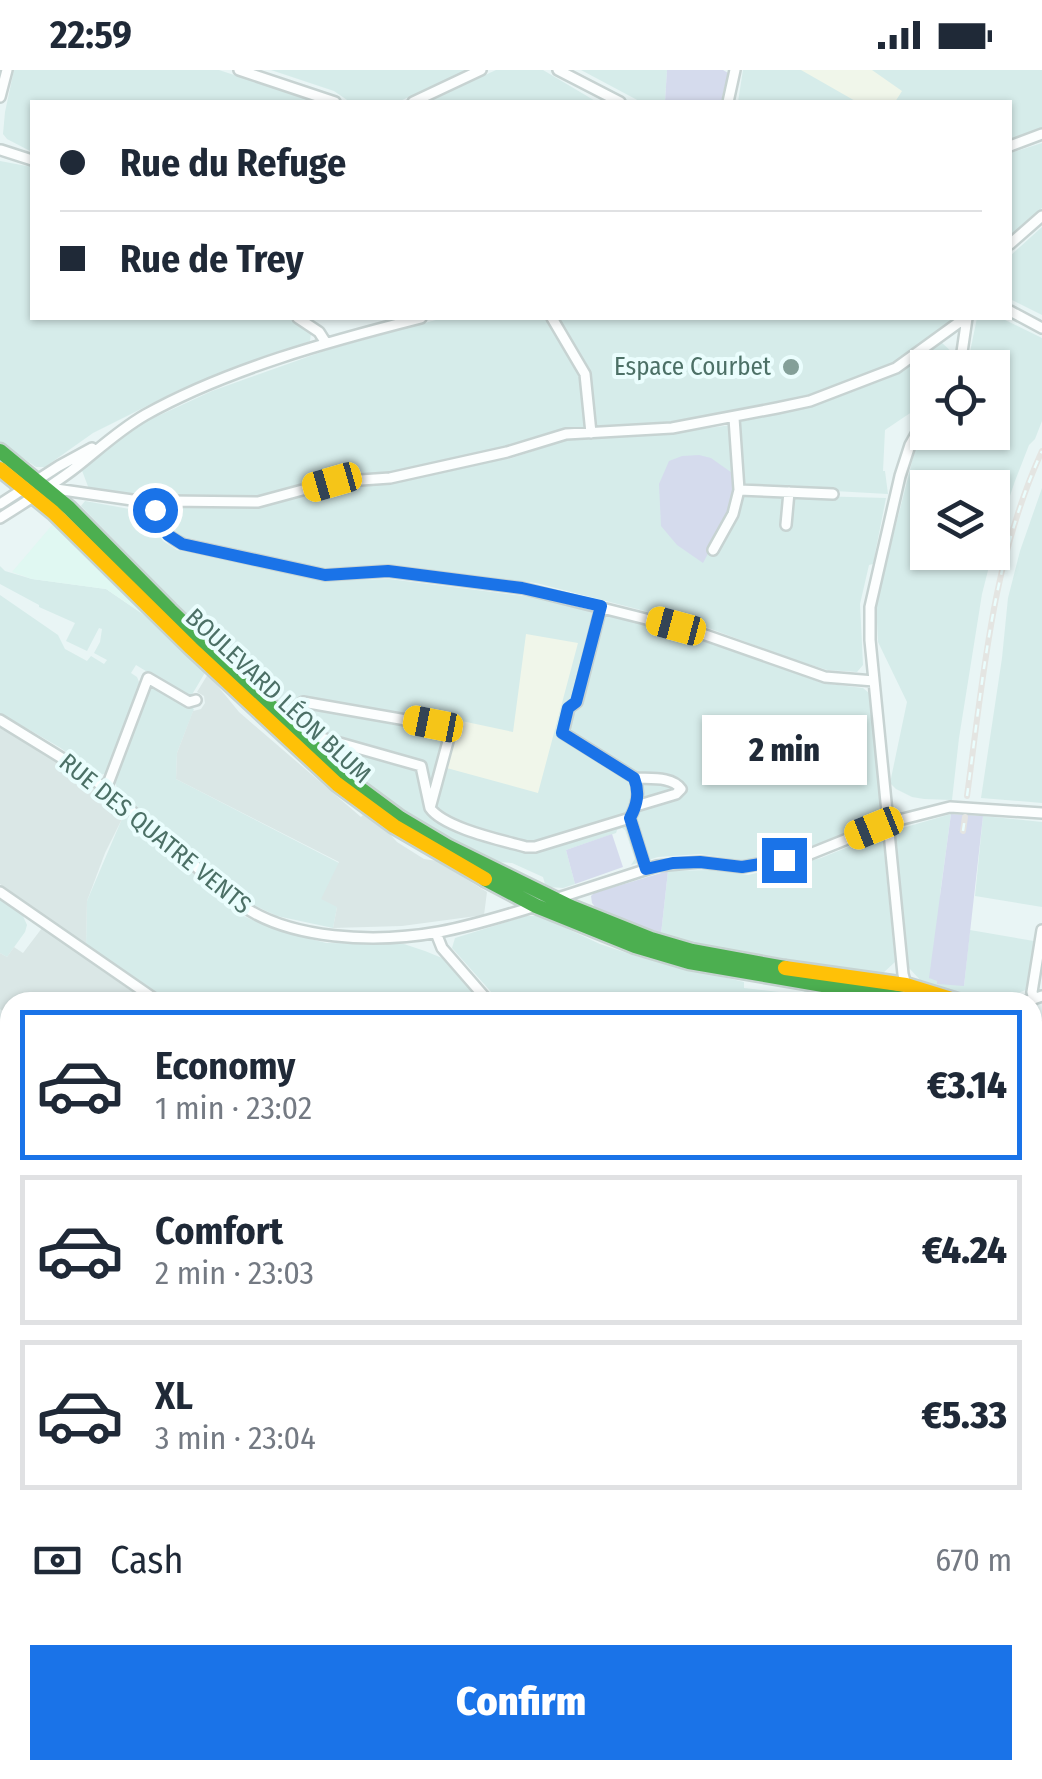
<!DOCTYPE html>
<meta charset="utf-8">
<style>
body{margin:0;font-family:"Fira Sans Condensed",sans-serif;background:#f6f6f7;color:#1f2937;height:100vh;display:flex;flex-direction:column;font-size:38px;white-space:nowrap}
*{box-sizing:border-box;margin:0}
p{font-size:32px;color:#747a83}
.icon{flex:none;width:55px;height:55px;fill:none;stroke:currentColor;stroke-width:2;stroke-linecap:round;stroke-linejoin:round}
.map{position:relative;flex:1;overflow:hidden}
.details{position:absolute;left:0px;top:922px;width:1042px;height:788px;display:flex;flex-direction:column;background:#fff;border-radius:30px 30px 0 0;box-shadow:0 2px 8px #0004}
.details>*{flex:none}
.banner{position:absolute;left:30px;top:30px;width:982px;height:220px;border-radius:0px;box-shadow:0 2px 8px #0004;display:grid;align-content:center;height:220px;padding:0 30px;background:#fff}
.tools{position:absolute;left:910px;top:280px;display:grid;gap:20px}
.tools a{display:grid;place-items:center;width:100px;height:100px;border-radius:0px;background:#fff;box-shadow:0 2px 8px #0004;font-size:50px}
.end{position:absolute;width:45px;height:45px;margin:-22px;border:12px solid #1a73e8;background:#fff;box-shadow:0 0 0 5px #fff}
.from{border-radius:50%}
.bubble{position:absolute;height:70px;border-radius:0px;background:#fff;box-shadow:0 2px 8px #0004;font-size:32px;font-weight:800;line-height:70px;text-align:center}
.car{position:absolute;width:30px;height:60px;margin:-30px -15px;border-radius:12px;box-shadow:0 0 8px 2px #0007;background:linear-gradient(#f5c518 24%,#345 0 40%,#f5c518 0 76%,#345 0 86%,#f5c518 0)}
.banner b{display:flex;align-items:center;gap:35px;height:95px;font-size:38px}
.banner b+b{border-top:2px solid #e0e1e3}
.banner i{width:25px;height:25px;background:#1f2937}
ul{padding:18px 0 0;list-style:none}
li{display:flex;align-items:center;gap:30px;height:150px;margin:0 20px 15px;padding:0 10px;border:5px solid #e0e1e3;border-radius:0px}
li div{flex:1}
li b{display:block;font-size:38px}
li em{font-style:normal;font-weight:800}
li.current{border-color:#1a73e8}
li>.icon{width:90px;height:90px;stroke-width:1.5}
.pay{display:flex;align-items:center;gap:25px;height:110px;padding:0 30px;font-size:38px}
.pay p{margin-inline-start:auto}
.button{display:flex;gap:20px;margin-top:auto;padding:20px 30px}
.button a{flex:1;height:115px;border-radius:0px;background:#1a73e8;color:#fff;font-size:40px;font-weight:800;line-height:115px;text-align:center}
.status{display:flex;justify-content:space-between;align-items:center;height:70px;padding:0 50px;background:#fff;direction:ltr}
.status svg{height:28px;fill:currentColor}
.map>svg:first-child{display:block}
.residential{fill:#d6ecea;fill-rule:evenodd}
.commercial{fill:#e0f8f2}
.industrial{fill:#dae7e6}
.education{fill:#f0f6ea}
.green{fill:#d5dbed}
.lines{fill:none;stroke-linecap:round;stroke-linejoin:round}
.street-casing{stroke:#c7d3d2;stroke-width:14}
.fast-casing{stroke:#c6d3d1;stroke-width:19}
.slow-casing{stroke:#c6d3d1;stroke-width:19}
.street{stroke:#fcfefe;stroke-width:9}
.fast{stroke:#4caf50;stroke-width:14}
.slow{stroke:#ffc107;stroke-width:14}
.rail-casing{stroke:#e4e5e2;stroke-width:6}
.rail{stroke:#eafdfd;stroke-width:2.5;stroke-dasharray:8;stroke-linecap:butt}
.route{stroke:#1a73e8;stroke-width:12}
.poi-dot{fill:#839f98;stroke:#eafdfd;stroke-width:4}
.labels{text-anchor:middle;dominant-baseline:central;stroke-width:8;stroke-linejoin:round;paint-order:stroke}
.poi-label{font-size:25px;fill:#4c7066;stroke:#eafdfd;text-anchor:end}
.street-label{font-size:25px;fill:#4c7066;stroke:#eafdfd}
</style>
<div class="status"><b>22:59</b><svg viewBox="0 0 49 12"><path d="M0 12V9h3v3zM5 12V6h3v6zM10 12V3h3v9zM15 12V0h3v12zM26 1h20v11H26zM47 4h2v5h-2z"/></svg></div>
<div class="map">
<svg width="1042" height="1709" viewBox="0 0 1042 1709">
<rect width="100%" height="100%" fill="#e9f5f5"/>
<path class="residential" d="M14 0H219L316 32H32V82L7 69 3 64 5 42Z
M271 0H467L398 32H350L334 21Z
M496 0H543L597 32H427Z
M581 0H667L665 32H641Z
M743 0H1042V57L1034 63 1010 69V32H738Z
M1042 73V138L1010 168V83Z
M0 91 32 97V248H288L311 263 310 271 181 319 93 363 45 397H36L0 372Z
M1042 157V245L1010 229V186Z
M443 248H549L582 305 587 358 563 359 523 373 392 402 330 407 255 427 125 426 89 419 81 398 145 352 212 321 327 280Z
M559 248H951L949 253 903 289 889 296 812 326 774 335 677 352 597 357 592 353 588 309Z
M977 248H1001L1042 268V351L1035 369 1029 375 1015 411 998 461 982 524 959 668 952 730 924 729 912 727 896 719 890 713 907 632 878 572 876 533 915 380 927 357 928 362H992V298L963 297 970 282ZM928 418H992V482H928Z
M941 272 953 283 948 297 928 298V331L885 360 883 401H885L888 424 742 416 739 352 815 336 891 307 912 295Z
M732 355 735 410 733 429 744 424 886 428 873 494 869 495 860 534 863 595 857 602 827 600 786 587 703 556 536 513 396 495 322 498 180 466 166 449 170 438H258L334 418 392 413 500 389H509L570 369 670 363Z
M1042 418V733L981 728 1002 588 1008 528 1020 481Z
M85 431 135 440 148 448 163 471 177 480 327 511 389 509 532 527 695 567 822 613 863 618 869 623 880 733 878 743 871 752 818 774 757 789 739 790 700 784 658 787 631 795 635 789 625 760 622 758 617 760 616 763 566 780 575 814 563 818 550 817 545 814 543 807 512 793 497 792 447 768 407 744 349 699 305 661 229 588 81 436Z
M0 496 5 501 32 509 106 519 160 556 206 601 190 628 136 595 131 603 137 607 141 617 108 703 100 705 59 677 0 643V525L58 565 65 579 87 591 91 586 104 594 107 590 94 583 100 572 102 559 99 558 87 581 66 571 75 553 39 537V535L0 514Z
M158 617 194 639 177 683 176 709 339 793 337 837 333 858 277 846 249 833 118 720 114 710 148 620Z
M124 744 241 845 276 860 326 873 404 874 425 881 442 888 481 932H172L128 906 86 877 87 831Z
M951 744 940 825 964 916 970 860 1034 871 1037 874 1028 919 995 932 923 913 909 898 895 762 899 759Z
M983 746 1042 752V837L975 826Z
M875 766 880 767 883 771 895 892 882 904 804 895 792 890 763 885 751 887 713 880 661 864 668 801 710 800 748 805 821 788Z
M0 829 23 846 27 855 25 862 7 887 0 883Z
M526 846H540L600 874 636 886 744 912V918L779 922 803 923 805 920 888 932H631L630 929 623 932H500L452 878 455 868Z
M1033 1327 1042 1335V1490L1033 1491Z
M269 1700H602L595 1709H264Z"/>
<path class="commercial" d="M53 454 152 550 106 519 32 509 12 502Z"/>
<path class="industrial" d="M208 604 239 642 361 747 363 745 389 763 397 772 424 789 437 791 487 822 484 845 402 856 333 858 337 837 321 829 339 792 176 709 177 683 193 641 201 639 205 633 204 626 197 622Z
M0 658 45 684 126 741 105 783 87 831 86 877 0 814Z
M42 858 141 928 142 932H10V947L0 939V883L7 887 14 877 23 883Z"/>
<path class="education" d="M801 0H872L902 21 895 32H857Z
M526 564 578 573 538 723 443 697 457 650 513 662Z"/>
<path class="green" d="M667 0H723L728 3 721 32H665Z
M699 385 711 388 735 405V410L729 444 703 493 677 475 661 456 659 414 669 391 682 386Z
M951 744 983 746 964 916 937 914V911L929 908Z
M612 764 623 797 575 814 566 780Z
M668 801 661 864 595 837 592 833 591 826 594 823Z
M10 1001V1151L0 1146C0 1109 0 1032 10 1001Z
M0 1318 10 1321V1700H269L264 1709H26L0 1703Z
M633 1700H894L895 1703H889L888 1709H626Z"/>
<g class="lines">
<defs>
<path id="street" d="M239 0 335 32
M558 0 620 32
M0 27 7 0
M413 32 481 0
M728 32 735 0
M1010 76 1042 64
M1 80 32 90
M1010 174 1042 146
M1010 241 1042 258
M298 248 319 262 326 273
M552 248 585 304 591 363
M956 298 962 282 967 248
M734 348 739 420 833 424
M49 418 153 433 167 431 258 432 332 412 390 408 507 382 566 364 672 358 777 338 810 331 896 298 965 248
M153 433C157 452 165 466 183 474L325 505 388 501 522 518 694 561 825 607 874 611
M0 434 59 396 92 378
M0 448C24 433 48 418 71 401 96 382 116 362 145 345 227 299 330 271 421 248
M786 455 789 422
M713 480 733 444 739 420
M601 537 577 632 569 638 563 663 635 708C640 723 637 735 630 748L646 799
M0 650 78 698 106 719 237 832C288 871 377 873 439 862 471 856 504 846 536 836
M635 708C650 709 672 706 681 719L676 724 636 736
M106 719 148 608 189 632 196 630
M430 738 421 696 315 666 301 651 298 636 303 632 446 657 450 664 430 738C444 758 501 770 526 777H535L630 748
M0 822 159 932
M555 829 657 796 700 792 742 797 810 784 887 753 950 737 1042 743
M436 863 442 878 489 932
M907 919 903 904 870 570V537L900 406 910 375 928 343
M1034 929 1032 922 1042 860
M1024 932 1042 926
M0 1008 6 1001
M1032 1141 1042 1144
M1032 1257 1042 1255
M0 1284 10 1287
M1032 1299 1042 1288
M1032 1498 1042 1497
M1032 1610 1042 1611
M952 1703 1004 1709
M449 1709 451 1700
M608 1709 614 1700"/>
<path id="fast" d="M0 381 69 438 170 540 346 708 400 748 447 776 571 837 651 869 692 881 785 898
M485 809 536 836 635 876 689 892 922 932
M1032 957 1042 960"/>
<path id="slow" d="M0 399 53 442 191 578 337 714 394 756 485 809
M785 898 906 915 961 932"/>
</defs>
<use href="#street" class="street-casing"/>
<use href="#fast" class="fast-casing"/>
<use href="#slow" class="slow-casing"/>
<use href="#street" class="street"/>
<use href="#fast" class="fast"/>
<use href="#slow" class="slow"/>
<defs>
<path id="rail" d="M967 726C983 609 992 490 1042 381
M963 761 965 747"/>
</defs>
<use href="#rail" class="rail-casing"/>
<use href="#rail" class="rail"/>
</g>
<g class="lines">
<path class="route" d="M155 440 168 465 182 474 325 505 388 501 522 518 601 536 576 632 568 638 562 663 634 708C640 723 637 735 630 748L646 799 673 793 700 792 742 797 784 790"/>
</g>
<circle class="poi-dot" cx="791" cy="297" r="10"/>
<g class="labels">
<g class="poi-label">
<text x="771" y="297">Espace Courbet</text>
</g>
<g class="street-label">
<text transform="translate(278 626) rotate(43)">BOULEVARD LÉON BLUM</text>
<text transform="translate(155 764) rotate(39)">RUE DES QUATRE VENTS</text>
</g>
</g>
</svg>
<div class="tools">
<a><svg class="icon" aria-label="locate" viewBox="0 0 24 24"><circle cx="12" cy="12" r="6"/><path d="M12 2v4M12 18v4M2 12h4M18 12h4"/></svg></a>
<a><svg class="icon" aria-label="layers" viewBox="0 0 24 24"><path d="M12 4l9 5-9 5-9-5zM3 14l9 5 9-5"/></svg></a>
</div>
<i class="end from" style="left:155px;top:440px"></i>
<i class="end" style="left:784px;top:790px"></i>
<div class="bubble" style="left:702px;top:645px;width:165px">2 min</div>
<i class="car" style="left:332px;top:412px;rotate:254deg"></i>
<i class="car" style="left:676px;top:556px;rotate:285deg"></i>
<i class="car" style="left:433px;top:654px;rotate:281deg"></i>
<i class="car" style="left:874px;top:758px;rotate:248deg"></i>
<div class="banner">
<b><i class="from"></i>Rue du Refuge</b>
<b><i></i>Rue de Trey</b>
</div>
<section class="details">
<ul>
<li class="current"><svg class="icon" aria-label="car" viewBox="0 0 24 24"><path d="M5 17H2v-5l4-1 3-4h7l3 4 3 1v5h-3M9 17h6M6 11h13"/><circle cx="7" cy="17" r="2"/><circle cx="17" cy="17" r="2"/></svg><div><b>Economy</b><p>1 min · 23:02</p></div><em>€3.14</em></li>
<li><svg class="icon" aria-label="car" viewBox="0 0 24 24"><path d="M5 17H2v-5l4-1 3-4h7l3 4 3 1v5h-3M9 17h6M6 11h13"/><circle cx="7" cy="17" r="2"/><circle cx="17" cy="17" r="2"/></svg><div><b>Comfort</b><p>2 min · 23:03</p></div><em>€4.24</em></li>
<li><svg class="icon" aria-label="car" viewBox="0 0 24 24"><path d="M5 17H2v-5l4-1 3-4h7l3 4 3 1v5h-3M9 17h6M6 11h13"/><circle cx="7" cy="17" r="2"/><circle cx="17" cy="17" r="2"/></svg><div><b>XL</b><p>3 min · 23:04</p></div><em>€5.33</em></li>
</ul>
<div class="pay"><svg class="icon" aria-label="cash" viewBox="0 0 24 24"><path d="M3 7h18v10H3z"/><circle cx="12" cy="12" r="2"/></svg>Cash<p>670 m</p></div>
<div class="button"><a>Confirm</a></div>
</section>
</div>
